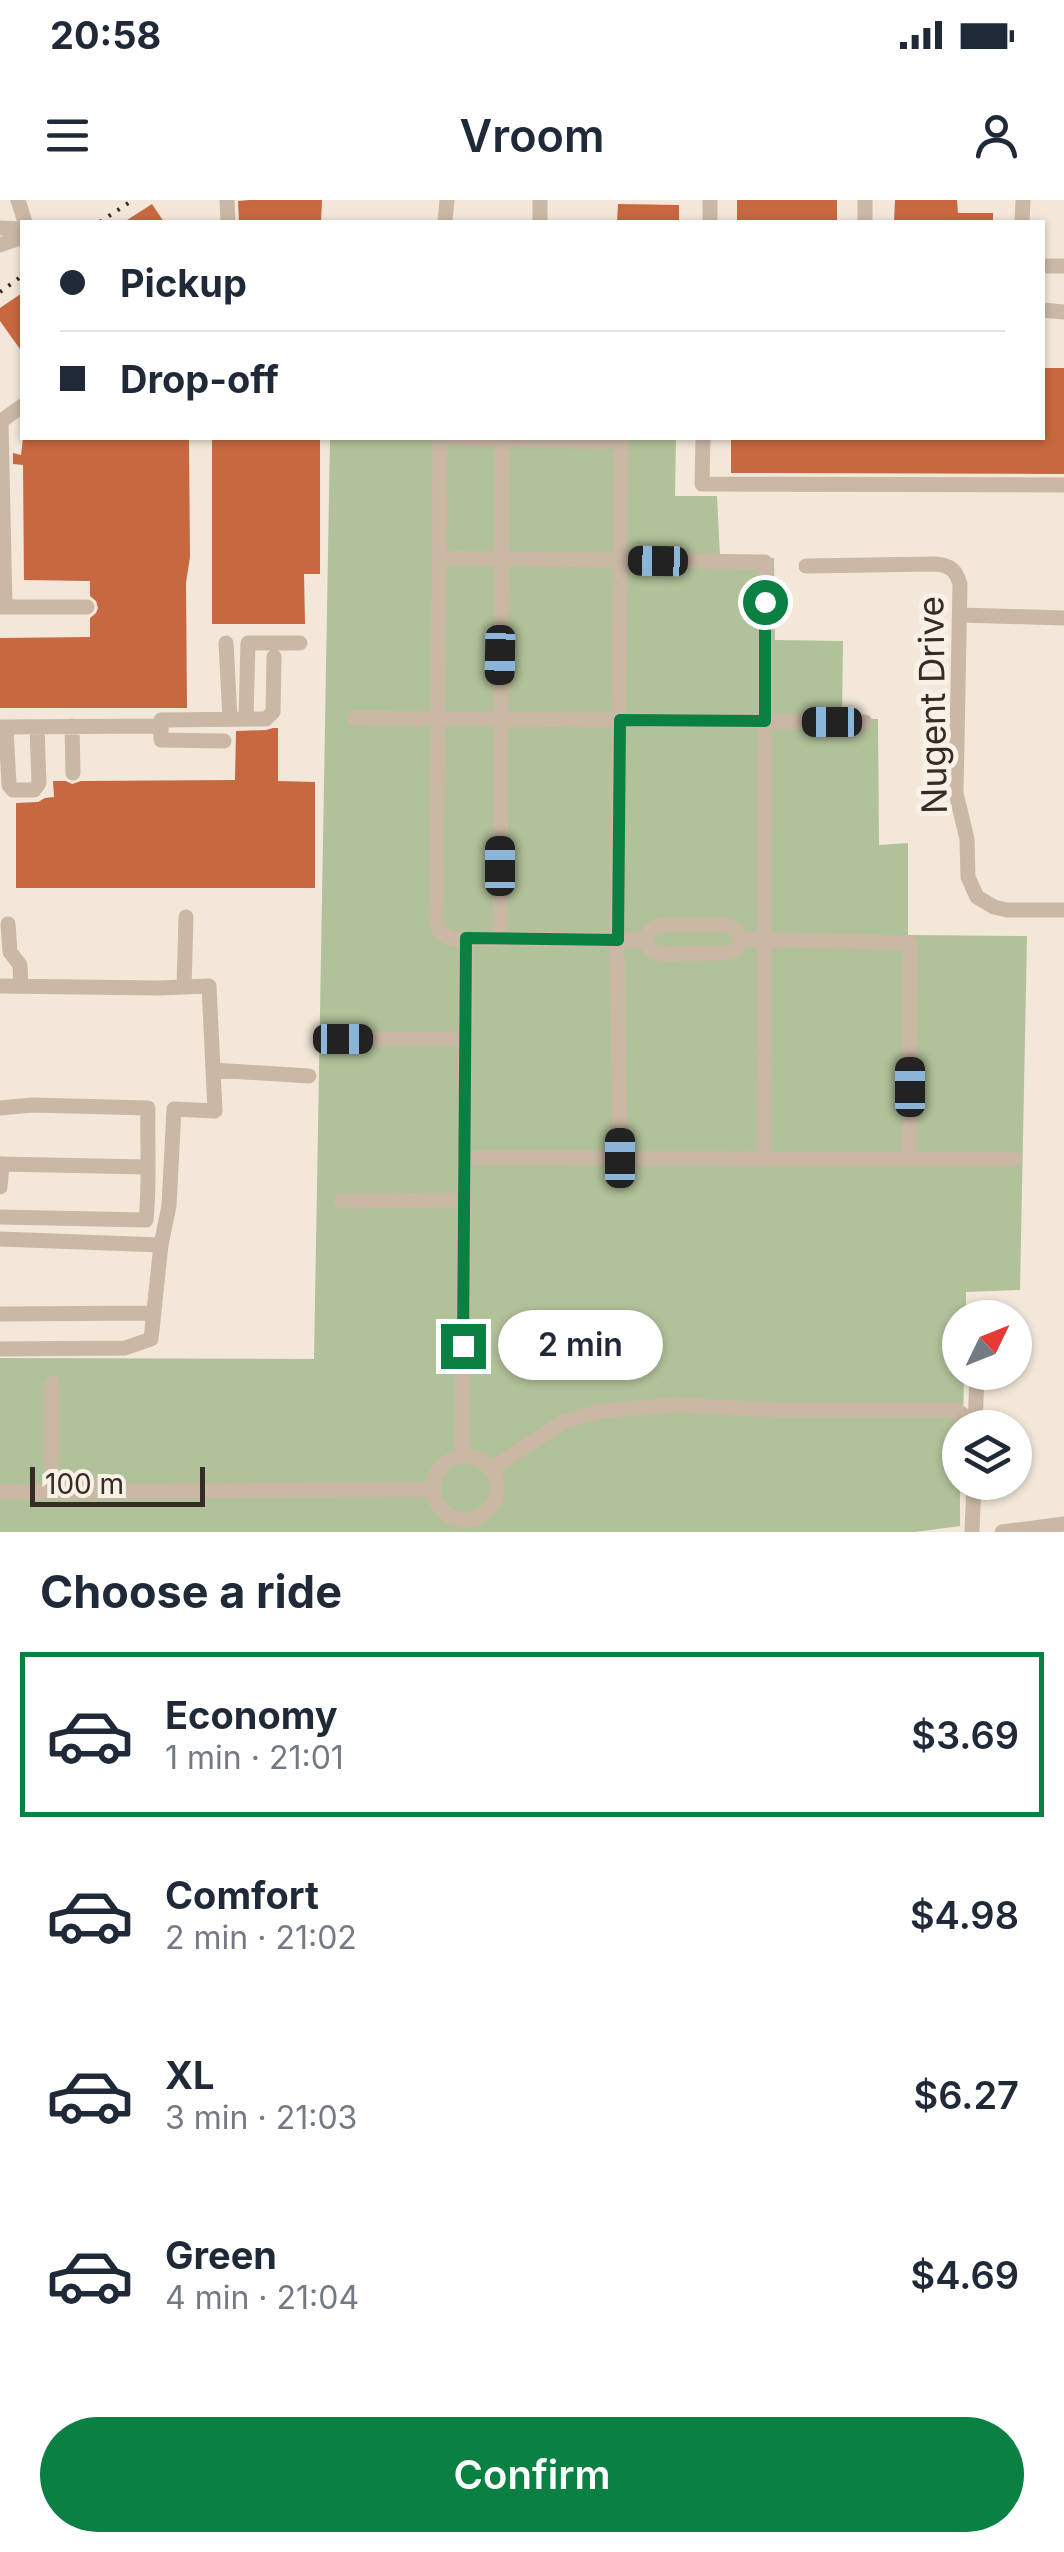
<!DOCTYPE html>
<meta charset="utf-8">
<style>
body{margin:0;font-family:Inter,sans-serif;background:#f6f6f7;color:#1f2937;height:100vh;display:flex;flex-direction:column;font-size:38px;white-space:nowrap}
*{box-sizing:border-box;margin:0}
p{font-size:32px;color:#747a83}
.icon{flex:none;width:55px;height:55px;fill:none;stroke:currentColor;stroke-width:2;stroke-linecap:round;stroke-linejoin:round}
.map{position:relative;height:1332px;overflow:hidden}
.sheet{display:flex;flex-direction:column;background:#fff;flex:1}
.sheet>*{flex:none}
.top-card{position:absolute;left:20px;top:20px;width:1025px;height:220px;border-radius:0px;box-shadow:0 2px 8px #0004;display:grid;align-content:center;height:220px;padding:0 40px;background:#fff}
.needle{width:65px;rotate:47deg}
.fabs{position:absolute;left:942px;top:1100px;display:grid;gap:20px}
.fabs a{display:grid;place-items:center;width:90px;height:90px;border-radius:50%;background:#fff;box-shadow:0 2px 8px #0004;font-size:50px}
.scale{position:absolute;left:30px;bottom:25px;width:175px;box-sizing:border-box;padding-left:10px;border:5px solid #352c26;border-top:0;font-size:28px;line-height:35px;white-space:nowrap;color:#352c26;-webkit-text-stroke:8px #f9f1e5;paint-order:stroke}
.end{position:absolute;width:45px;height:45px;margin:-22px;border:12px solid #0b8043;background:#fff;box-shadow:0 0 0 5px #fff}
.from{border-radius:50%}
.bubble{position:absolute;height:70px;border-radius:35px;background:#fff;box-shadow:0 2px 8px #0004;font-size:32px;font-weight:600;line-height:70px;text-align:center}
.car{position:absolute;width:30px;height:60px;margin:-30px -15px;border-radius:12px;box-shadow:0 0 8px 2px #0007;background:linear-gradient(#222 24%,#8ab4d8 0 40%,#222 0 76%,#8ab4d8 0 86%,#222 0)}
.top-card b{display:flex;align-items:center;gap:35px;height:95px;font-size:38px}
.top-card b+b{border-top:2px solid #e0e1e3}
.top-card i{width:25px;height:25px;background:#1f2937}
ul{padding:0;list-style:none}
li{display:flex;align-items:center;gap:30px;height:165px;margin:0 20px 15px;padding:0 20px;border:5px solid transparent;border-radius:0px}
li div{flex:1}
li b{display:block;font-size:38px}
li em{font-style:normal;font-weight:600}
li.current{border-color:#0b8043}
li>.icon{width:90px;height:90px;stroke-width:1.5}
h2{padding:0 40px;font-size:45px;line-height:120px}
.action{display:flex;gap:20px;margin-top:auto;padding:20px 40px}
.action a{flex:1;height:115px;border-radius:60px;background:#0b8043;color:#fff;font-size:40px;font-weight:600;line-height:115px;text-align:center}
.status{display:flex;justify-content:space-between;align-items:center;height:70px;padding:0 50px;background:#fff;direction:ltr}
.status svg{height:28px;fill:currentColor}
header{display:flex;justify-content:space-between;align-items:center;height:130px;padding:0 40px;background:#fff;font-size:45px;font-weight:600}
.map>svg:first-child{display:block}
.green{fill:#b1c199}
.building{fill:#c86840}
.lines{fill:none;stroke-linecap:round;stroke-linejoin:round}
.minor{stroke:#cab8a5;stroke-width:15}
.rail{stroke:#352c26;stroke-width:4;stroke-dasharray:2.5 8;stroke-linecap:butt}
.route{stroke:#0b8043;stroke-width:12}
.labels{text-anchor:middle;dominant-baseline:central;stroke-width:10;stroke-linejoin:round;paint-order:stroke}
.street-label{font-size:35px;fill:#352c26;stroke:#f9f1e5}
</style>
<div class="status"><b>20:58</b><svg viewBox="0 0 49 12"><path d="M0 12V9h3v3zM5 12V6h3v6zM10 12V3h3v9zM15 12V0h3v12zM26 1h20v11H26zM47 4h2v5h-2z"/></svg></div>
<header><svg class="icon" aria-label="menu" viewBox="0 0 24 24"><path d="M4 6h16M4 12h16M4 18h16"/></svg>Vroom<svg class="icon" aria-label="person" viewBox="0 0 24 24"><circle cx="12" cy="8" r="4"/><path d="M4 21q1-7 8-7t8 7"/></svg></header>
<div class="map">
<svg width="1064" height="1332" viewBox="0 0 1064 1332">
<rect width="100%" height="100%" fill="#f2e7d9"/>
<path class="green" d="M330 238H676L675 296H717L720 356 774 358 775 440 843 441 842 518 878 519 879 645 908 643V735L1027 736 1020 1090 966 1092V1117L960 1118V1172L964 1173 963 1227 960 1228V1326L915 1332H0V1158L314 1159Z"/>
<path class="building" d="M250 0H322L321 22H239L238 1Z
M737 0H837V22H737Z
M895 0H957L958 13H993V22H894Z
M152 4 164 22H124Z
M618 4 679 5V22H617Z
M22 93V152L0 121V108Z
M1042 168H1064V274L731 273V238H1042Z
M23 238H189L190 357 186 383 187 508H0V438L90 437V418L96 413 98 408 96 401 90 396V381L24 380 23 265 13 264V253L21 255Z
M212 238H320V374H304L305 424H212Z
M273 528H278V581L315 582V688H16V603L38 602 45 598 54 597 53 581H66L72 584 81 581 235 580 236 531 266 530Z"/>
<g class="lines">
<path class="minor" d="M18 0 25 22
M227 0 228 22
M540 0V22
M710 0V22
M445 22 447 0
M865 22V0
M1022 22 1023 0
M0 28 22 29
M0 45 17 39 22 32
M1042 66H1064
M1042 110 1064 112
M1 221 5 407
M0 222 22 206
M440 238 436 721 440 732 452 739H466L462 1256
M440 238 621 242 617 740 620 958
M703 238 702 284 1064 285
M439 358 765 362 764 959
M806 366 935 364C950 365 956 370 960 384L956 593 967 639 968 677 977 697 994 707 1007 710H1064
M0 407H87
M960 415 1064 418
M226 443 230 519
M246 518 248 443H300
M354 518 865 522
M72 526 73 573
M161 526V540L224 541
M0 527 161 526V520L266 519 273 512 274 457
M6 527 9 585 13 590H34L39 583 37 527
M8 724 10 752 20 765 21 786
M466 739 644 740 651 750 661 754 727 753 737 749 741 739
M500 739 502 238
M741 739 910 743 909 959
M644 740 651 730 661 725H726L736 729 741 739
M0 786 158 788 209 786 215 911 174 909 169 1006 161 1045 0 1039
M184 787 186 717
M343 839H465
M213 870 309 876
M0 908 32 905 148 908C147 945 150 983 146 1020L0 1017
M464 958 1014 959
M0 964 147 967
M0 987 2 964
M341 1001 464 1000
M0 1114 154 1113
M0 1149 125 1148 151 1139 161 1045
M52 1183V1292
M975 1228 977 1172
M433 1288a32 32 0 1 1 64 0a32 32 0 1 1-64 0Z
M491 1269 563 1222 600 1211 677 1205 779 1210H956L962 1214 964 1228
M0 1292 433 1289
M972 1332 974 1282
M1002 1332 1064 1324"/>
<path class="rail" d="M100 22 133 0
M0 92 22 76"/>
</g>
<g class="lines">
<path class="route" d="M463 1146 466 738 618 740 620 520 765 521V402"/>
</g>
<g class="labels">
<g class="street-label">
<text transform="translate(932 505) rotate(-91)">Nugent Drive</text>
</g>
</g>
</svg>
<div class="fabs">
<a><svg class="needle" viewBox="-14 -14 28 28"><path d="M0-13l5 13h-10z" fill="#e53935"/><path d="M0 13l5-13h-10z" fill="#747a83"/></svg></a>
<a><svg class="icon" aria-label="layers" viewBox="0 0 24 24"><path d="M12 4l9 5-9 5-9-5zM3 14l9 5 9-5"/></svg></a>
</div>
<div class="scale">100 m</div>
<i class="end from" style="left:765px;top:402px"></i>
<i class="end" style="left:463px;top:1146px"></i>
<div class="bubble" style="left:498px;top:1110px;width:165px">2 min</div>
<i class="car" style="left:658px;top:361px;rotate:271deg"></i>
<i class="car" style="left:500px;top:455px;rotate:181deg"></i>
<i class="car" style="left:832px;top:522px;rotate:270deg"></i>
<i class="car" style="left:500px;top:666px;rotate:0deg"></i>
<i class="car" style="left:343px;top:839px;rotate:90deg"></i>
<i class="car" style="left:910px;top:887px;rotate:0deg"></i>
<i class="car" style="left:620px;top:958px;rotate:0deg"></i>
<div class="top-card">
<b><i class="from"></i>Pickup</b>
<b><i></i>Drop-off</b>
</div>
</div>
<section class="sheet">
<h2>Choose a ride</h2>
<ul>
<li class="current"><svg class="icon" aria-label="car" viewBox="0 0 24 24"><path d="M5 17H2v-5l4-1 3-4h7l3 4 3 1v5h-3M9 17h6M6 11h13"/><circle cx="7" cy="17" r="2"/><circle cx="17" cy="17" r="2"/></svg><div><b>Economy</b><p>1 min · 21:01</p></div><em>$3.69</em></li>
<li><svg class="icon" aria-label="car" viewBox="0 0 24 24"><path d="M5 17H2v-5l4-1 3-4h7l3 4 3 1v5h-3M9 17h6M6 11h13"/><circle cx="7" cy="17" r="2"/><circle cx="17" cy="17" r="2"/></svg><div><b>Comfort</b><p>2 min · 21:02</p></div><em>$4.98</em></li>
<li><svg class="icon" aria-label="car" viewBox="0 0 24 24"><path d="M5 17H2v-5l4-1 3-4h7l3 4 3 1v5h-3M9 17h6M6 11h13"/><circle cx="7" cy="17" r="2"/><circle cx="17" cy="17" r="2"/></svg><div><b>XL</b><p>3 min · 21:03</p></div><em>$6.27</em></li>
<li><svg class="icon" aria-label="car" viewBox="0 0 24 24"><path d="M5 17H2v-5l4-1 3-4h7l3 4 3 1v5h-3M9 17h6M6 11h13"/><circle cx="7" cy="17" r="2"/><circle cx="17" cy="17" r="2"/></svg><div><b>Green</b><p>4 min · 21:04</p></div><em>$4.69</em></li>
</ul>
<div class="action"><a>Confirm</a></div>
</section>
